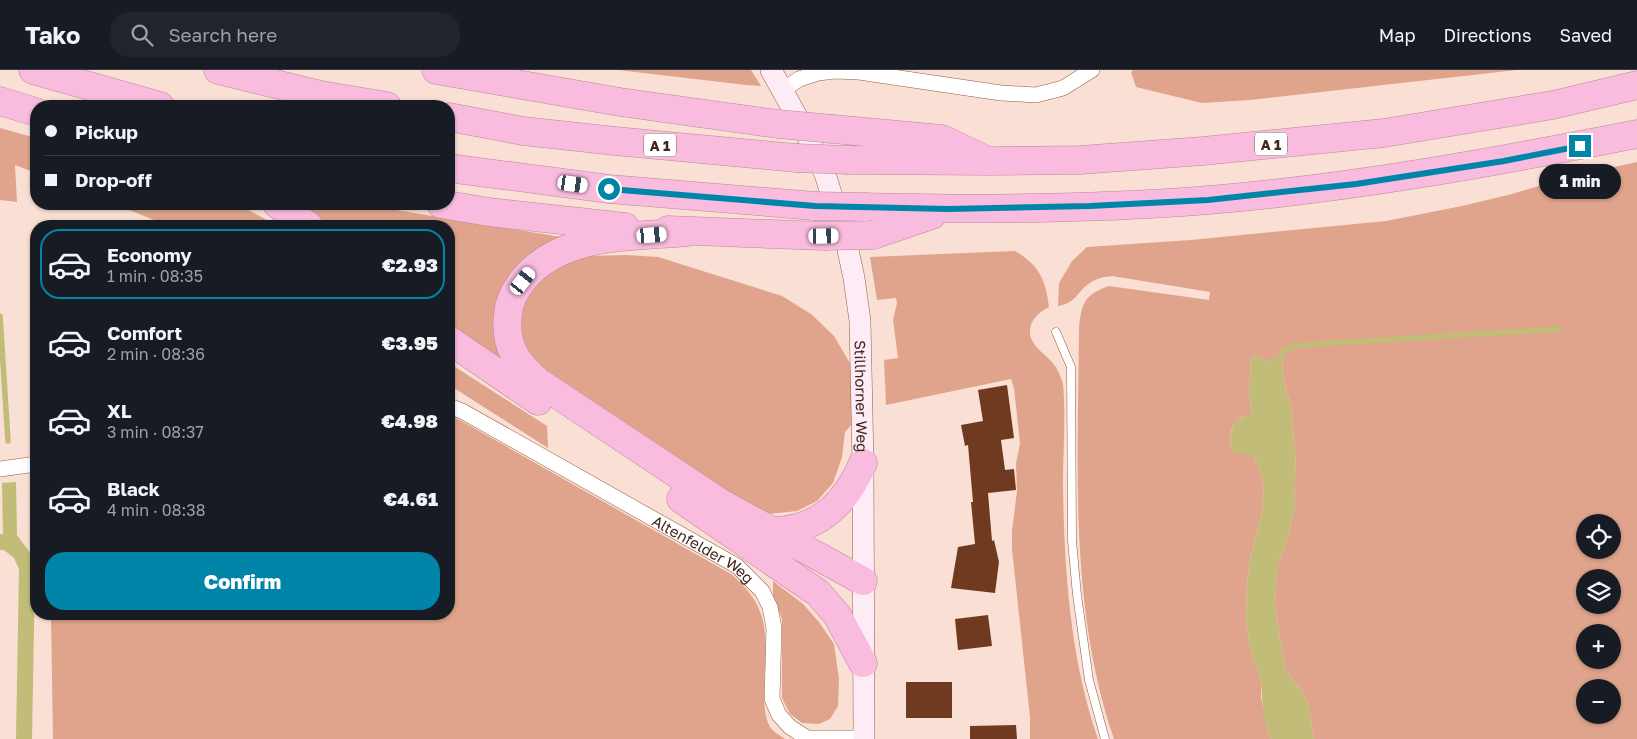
<!DOCTYPE html>
<meta charset="utf-8">
<style>
body{margin:0;font-family:"Golos Text",sans-serif;background:#20242c;color:#f1f3f6;height:100vh;display:flex;flex-direction:column;font-size:19px;white-space:nowrap}
*{box-sizing:border-box;margin:0}
p{font-size:16px;color:#9ea1a6}
.icon{flex:none;width:28px;height:28px;fill:none;stroke:currentColor;stroke-width:2;stroke-linecap:round;stroke-linejoin:round}
.map{position:relative;flex:1;overflow:hidden}
.panel{position:absolute;left:30px;top:150px;width:425px;height:400px;display:flex;flex-direction:column;background:#171b24;border-radius:20px;box-shadow:0 1px 4px #0004}
.panel>*{flex:none}
.guide{position:absolute;left:30px;top:30px;width:425px;height:110px;border-radius:20px;box-shadow:0 1px 4px #0004;display:grid;align-content:center;height:110px;padding:0 15px;background:#171b24}
.buttons{position:absolute;left:1576px;top:444px;display:grid;gap:10px}
.buttons a{display:grid;place-items:center;width:45px;height:45px;border-radius:50%;background:#171b24;box-shadow:0 1px 4px #0004;font-size:25px}
.end{position:absolute;width:22px;height:22px;margin:-11px;border:6px solid #0085a8;background:#fff;box-shadow:0 0 0 2px #fff}
.from{border-radius:50%}
.bubble{position:absolute;height:35px;border-radius:18px;background:#171b24;box-shadow:0 1px 4px #0004;font-size:16px;font-weight:800;line-height:35px;text-align:center}
.car{position:absolute;width:15px;height:30px;margin:-15px -8px;border-radius:6px;box-shadow:0 0 4px 1px #0007;background:linear-gradient(#fff 24%,#345 0 40%,#fff 0 76%,#345 0 86%,#fff 0)}
.guide b{display:flex;align-items:center;gap:18px;height:48px;font-size:19px}
.guide b+b{border-top:1px solid #363941}
.guide i{width:12px;height:12px;background:#f1f3f6}
ul{padding:9px 0 0;list-style:none}
li{display:flex;align-items:center;gap:15px;height:70px;margin:0 10px 8px;padding:0 5px;border:2px solid transparent;border-radius:20px}
li div{flex:1}
li b{display:block;font-size:19px}
li em{font-style:normal;font-weight:800}
li.on{border-color:#0085a8}
li>.icon{width:45px;height:45px;stroke-width:1.5}
.primary-button{display:flex;gap:10px;margin-top:auto;padding:10px 15px}
.primary-button a{flex:1;height:58px;border-radius:20px;background:#0085a8;color:#fff;font-size:20px;font-weight:800;line-height:58px;text-align:center}
header{display:flex;align-items:center;gap:30px;box-sizing:border-box;height:70px;padding:0 25px;background:#171b24;border-bottom:1px solid #363941}
header strong{font-size:24px}
nav{display:flex;gap:28px;margin-inline-start:auto;font-size:18px}
.search{width:350px;height:45px;background:#20242c;display:flex;align-items:center;gap:12px;box-sizing:border-box;padding:0 18px;border-radius:20px;color:#9ea1a6;font-size:19px}
.map>svg:first-child{display:block}
.green{fill:#dfa48b;fill-rule:evenodd}
.water{fill:#c1bc78}
.lines{fill:none;stroke-linecap:round;stroke-linejoin:round}
.stream{stroke:#c1bc78;stroke-width:5.5}
.building{fill:#703a21}
.lane-casing{stroke:#965c43;stroke-width:9}
.street-casing{stroke:#965c43;stroke-width:16}
.secondary-casing{stroke:#965c43;stroke-width:22}
.highway-casing{stroke:#b9889a;stroke-width:29}
.lane{stroke:#fff;stroke-width:8}
.street{stroke:#fff;stroke-width:15}
.secondary{stroke:#fdebf5;stroke-width:21}
.highway{stroke:#f9bcde;stroke-width:28}
.highway-bridge-casing{stroke:#b9889a;stroke-width:29;stroke-linecap:butt}
.highway-bridge{stroke:#f9bcde;stroke-width:28}
.route{stroke:#0085a8;stroke-width:6}
.labels{text-anchor:middle;dominant-baseline:central;stroke-width:5;stroke-linejoin:round;paint-order:stroke}
.shield{fill:#fff;stroke:#7a6861;stroke-width:1}
.shield-label{font-size:14px;font-weight:bold;fill:#41281d}
.street-label{font-size:15px;fill:#41281d;stroke:#fff}
</style>
<header>
<strong>Tako</strong>
<div class="search"><svg class="icon" aria-label="search" viewBox="0 0 24 24"><circle cx="10" cy="10" r="6"/><path d="M15 15l6 6"/></svg>Search here</div>
<nav><a>Map</a><a>Directions</a><a>Saved</a></nav>
</header>
<div class="map">
<svg width="1637" height="669" viewBox="0 0 1637 669">
<rect width="100%" height="100%" fill="#fadfd4"/>
<path class="green" d="M618 0H751L761 16 746 15Z
M1133 0H1517L1250 30 1202 33 1136 17 1131 2Z
M0 58 36 68V103L15 95 17 132 0 130Z
M1637 92V669H1314L1308 633 1302 621 1285 599 1275 537 1277 496 1287 471 1295 435 1294 413 1296 397 1292 343 1283 306 1282 290 1269 291 1254 286 1251 289 1249 321 1252 344C1248 347 1244 346 1240 348 1229 354 1230 370 1231 380L1253 385 1261 403 1264 420 1262 442 1251 485 1247 512 1246 552 1250 578 1261 612V627L1267 659 1271 669H1114C1069 538 1078 396 1079 259 1081 235 1084 224 1109 216L1209 230 1210 222 1112 206C1104 207 1097 208 1090 213 1076 222 1078 232 1058 236L1059 213 1072 191 1087 177 1191 170 1386 151 1462 136 1512 124 1569 107ZM1585 452H1612V480H1585ZM1585 508H1612V535H1585ZM1585 562H1612V590H1585ZM1585 618H1612V645H1585Z
M114 134H237L278 156H169Z
M291 134H360L567 168 520 194 510 303 449 260V156H318Z
M1015 181C1039 195 1046 210 1049 237 1036 243 1024 257 1033 272 1038 281 1049 287 1055 296 1059 302 1061 308 1063 314 1066 347 1063 381 1063 413 1064 499 1070 588 1098 669H1030V647L1012 479V461L1017 421 1016 394 1020 373 1014 318 1011 309 886 335 884 290 898 288 893 250 897 233 896 228 877 230 870 187Z
M626 185 658 187 782 226 811 244 834 266 851 295 853 353 845 362 842 387 833 413 817 431 797 441 769 444 740 434 535 297 520 269 519 243 527 218 564 190 591 186Z
M449 293 547 356 548 378 454 318 449 319Z
M449 344 731 504C774 540 765 569 764 619 764 631 764 646 770 657 773 662 781 666 785 669H53L51 544H449Z
M773 511 803 534 819 552 834 574 839 609 838 636 830 649 819 654 802 653 790 644 782 628V549L773 525Z"/>
<path class="water" d="M1254 286 1269 291 1272 288 1282 290 1283 306 1292 343 1296 397 1294 413 1295 435 1287 471 1277 496 1275 537 1285 599 1302 621 1308 633 1314 669H1271L1267 659 1263 641 1261 612 1250 578 1246 552 1247 512 1251 485 1262 442 1264 420 1261 403 1253 385 1237 383 1231 380C1230 369 1230 360 1236 350L1252 344 1249 321 1251 289Z
M16 412 17 465 33 487 35 502 32 669H16L19 499 14 488 4 480H0V464H3L2 413Z"/>
<g class="lines">
<path class="stream" d="M0 246 8 371
M1278 297C1279 281 1286 278 1301 275L1559 259"/>
</g>
<path class="building" d="M1007 315 1014 368 1001 370 1005 400 1014 399 1016 420 988 423 992 471 994 470 999 492 995 523 951 518 958 477 975 474 971 432H973L968 375 965 376 961 355 983 351 978 320Z
M988 545 992 576 958 580 955 549Z
M906 612H952V648H906Z
M1016 655 1017 669H970V656Z"/>
<g class="lines">
<defs>
<path id="lane" d="M1056 262 1071 297 1072 471 1077 525 1089 610 1105 669"/>
<g id="street">
<path d="M783 20 799 9 818 3 835 1 859 2 1001 23 1036 25 1063 18 1092 0"/>
<path id="s1" d="M449 336 462 341 737 496 762 521 770 537 774 558 772 629 779 645 790 657 807 668H864"/>
<path d="M0 399 36 394"/>
</g>
<g id="secondary">
<path id="s2" d="M771 0 807 65 825 104 846 171 854 208 860 251 863 393 864 669"/>
</g>
<path id="highway" d="M33 0 160 36
M218 0 321 25 387 36
M436 0 620 32 778 54
M0 31 36 42
M449 47 523 61 615 71 796 88
M833 59 942 69 980 87
M848 90 988 91 1080 90 1203 81 1384 63 1553 35 1637 15
M449 98 609 119 815 136
M277 134 309 156
M441 134 489 142 625 157
M865 137C979 140 1095 139 1209 130 1353 118 1495 92 1637 64
M668 160 824 166
M687 162C632 167 561 163 523 210 515 220 509 232 508 244 504 276 517 294 540 313L719 432 863 511
M873 165 932 145
M449 270 538 331
M681 429 818 523 837 545 863 593
M769 461C816 462 845 435 863 393"/>
</defs>
<use href="#lane" class="lane-casing"/>
<use href="#street" class="street-casing"/>
<use href="#secondary" class="secondary-casing"/>
<use href="#highway" class="highway-casing"/>
<use href="#lane" class="lane"/>
<use href="#street" class="street"/>
<use href="#secondary" class="secondary"/>
<use href="#highway" class="highway"/>
<defs>
<path id="highway-bridge" d="M778 54 833 59
M796 88 848 90
M815 136 865 137
M824 166 873 165"/>
</defs>
<use href="#highway-bridge" class="highway-bridge-casing"/>
<use href="#highway-bridge" class="highway-bridge"/>
</g>
<g class="lines">
<path class="route" d="M609 119 815 136 948 139 1090 136 1208 130 1356 114 1504 91 1580 76"/>
</g>
<g class="labels">
<g class="shield">
<rect x="1255" y="62.5" width="32" height="23" rx="4"/>
<rect x="644" y="63.5" width="32" height="23" rx="4"/>
</g>
<g class="shield-label">
<text x="1271" y="74">A 1</text>
<text x="660" y="75">A 1</text>
</g>
<g class="street-label">
<text stroke="none"><textPath href="#s2" startOffset="344">Stillhorner Weg</textPath></text>
<text stroke="none"><textPath href="#s1" startOffset="292">Altenfelder Weg</textPath></text>
</g>
</g>
</svg>
<div class="buttons">
<a><svg class="icon" aria-label="locate" viewBox="0 0 24 24"><circle cx="12" cy="12" r="6"/><path d="M12 2v4M12 18v4M2 12h4M18 12h4"/></svg></a>
<a><svg class="icon" aria-label="layers" viewBox="0 0 24 24"><path d="M12 4l9 5-9 5-9-5zM3 14l9 5 9-5"/></svg></a>
<a>+</a>
<a>−</a>
</div>
<i class="end from" style="left:609px;top:119px"></i>
<i class="end" style="left:1580px;top:76px"></i>
<div class="bubble" style="left:1539px;top:94px;width:82px">1 min</div>
<i class="car" style="left:573px;top:114px;rotate:98deg"></i>
<i class="car" style="left:652px;top:165px;rotate:85deg"></i>
<i class="car" style="left:824px;top:166px;rotate:89deg"></i>
<i class="car" style="left:523px;top:211px;rotate:38deg"></i>
<div class="guide">
<b><i class="from"></i>Pickup</b>
<b><i></i>Drop-off</b>
</div>
<section class="panel">
<ul>
<li class="on"><svg class="icon" aria-label="car" viewBox="0 0 24 24"><path d="M5 17H2v-5l4-1 3-4h7l3 4 3 1v5h-3M9 17h6M6 11h13"/><circle cx="7" cy="17" r="2"/><circle cx="17" cy="17" r="2"/></svg><div><b>Economy</b><p>1 min · 08:35</p></div><em>€2.93</em></li>
<li><svg class="icon" aria-label="car" viewBox="0 0 24 24"><path d="M5 17H2v-5l4-1 3-4h7l3 4 3 1v5h-3M9 17h6M6 11h13"/><circle cx="7" cy="17" r="2"/><circle cx="17" cy="17" r="2"/></svg><div><b>Comfort</b><p>2 min · 08:36</p></div><em>€3.95</em></li>
<li><svg class="icon" aria-label="car" viewBox="0 0 24 24"><path d="M5 17H2v-5l4-1 3-4h7l3 4 3 1v5h-3M9 17h6M6 11h13"/><circle cx="7" cy="17" r="2"/><circle cx="17" cy="17" r="2"/></svg><div><b>XL</b><p>3 min · 08:37</p></div><em>€4.98</em></li>
<li><svg class="icon" aria-label="car" viewBox="0 0 24 24"><path d="M5 17H2v-5l4-1 3-4h7l3 4 3 1v5h-3M9 17h6M6 11h13"/><circle cx="7" cy="17" r="2"/><circle cx="17" cy="17" r="2"/></svg><div><b>Black</b><p>4 min · 08:38</p></div><em>€4.61</em></li>
</ul>
<div class="primary-button"><a>Confirm</a></div>
</section>
</div>
